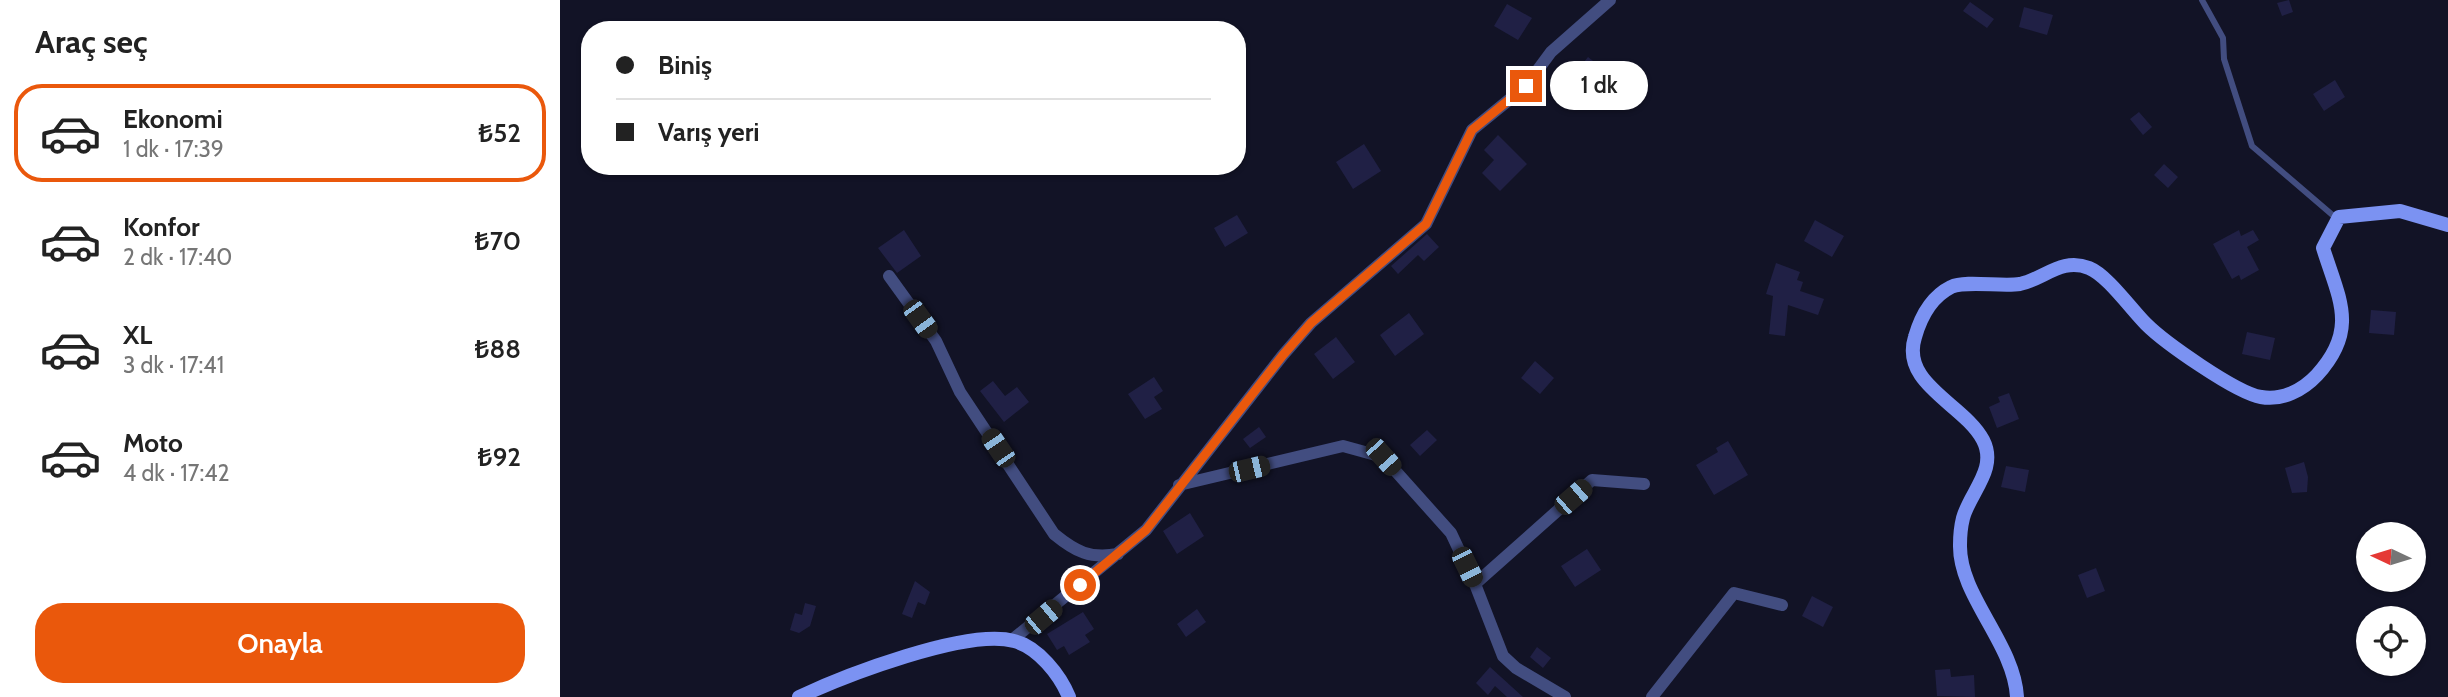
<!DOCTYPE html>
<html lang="tr">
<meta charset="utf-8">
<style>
body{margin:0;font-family:Cabin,sans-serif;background:#f2f2f2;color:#222;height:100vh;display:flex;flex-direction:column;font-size:26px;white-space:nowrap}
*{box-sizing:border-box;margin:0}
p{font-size:23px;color:#767676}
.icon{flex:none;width:38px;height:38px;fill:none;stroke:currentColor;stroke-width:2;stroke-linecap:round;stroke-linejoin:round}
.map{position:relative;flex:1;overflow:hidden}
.panel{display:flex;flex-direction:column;background:#fff;width:560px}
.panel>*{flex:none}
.guide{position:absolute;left:21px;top:21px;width:665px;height:154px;border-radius:28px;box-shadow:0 2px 5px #0004;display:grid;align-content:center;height:154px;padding:0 35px;background:#fff}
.needle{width:46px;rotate:274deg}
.tools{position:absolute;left:1796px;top:522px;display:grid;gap:14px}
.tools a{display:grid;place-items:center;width:70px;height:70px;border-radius:50%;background:#fff;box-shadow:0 2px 5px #0004;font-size:35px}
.end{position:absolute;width:32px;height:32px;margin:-16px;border:9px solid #ea580c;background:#fff;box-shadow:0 0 0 4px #fff}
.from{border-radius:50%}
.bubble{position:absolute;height:49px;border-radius:24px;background:#fff;box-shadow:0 2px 5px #0004;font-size:23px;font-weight:600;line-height:49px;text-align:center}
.car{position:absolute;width:21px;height:42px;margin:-21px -10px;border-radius:9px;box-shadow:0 0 5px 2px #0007;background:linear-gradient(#222 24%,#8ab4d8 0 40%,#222 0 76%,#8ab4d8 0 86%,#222 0)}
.guide b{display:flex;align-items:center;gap:24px;height:66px;font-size:26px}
.guide b+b{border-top:2px solid #e0e0e0}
.guide i{width:18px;height:18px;background:#222}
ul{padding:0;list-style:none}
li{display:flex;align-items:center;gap:21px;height:98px;margin:0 14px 10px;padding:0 21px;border:4px solid transparent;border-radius:28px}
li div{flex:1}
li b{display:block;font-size:26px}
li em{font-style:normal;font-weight:600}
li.active{border-color:#ea580c}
li>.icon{width:63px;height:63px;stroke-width:1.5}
h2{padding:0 35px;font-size:32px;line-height:84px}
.primary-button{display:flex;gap:14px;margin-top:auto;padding:14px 35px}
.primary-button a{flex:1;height:80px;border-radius:28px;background:#ea580c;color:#fff;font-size:28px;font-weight:600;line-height:80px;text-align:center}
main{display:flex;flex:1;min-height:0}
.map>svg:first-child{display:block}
.building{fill:#202045}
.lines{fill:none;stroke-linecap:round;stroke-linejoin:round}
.lane{stroke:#424d80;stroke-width:6}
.street{stroke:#424d80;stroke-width:12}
.secondary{stroke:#7b92f2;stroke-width:14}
.route{stroke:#ea580c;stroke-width:9}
</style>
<main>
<section class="panel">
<h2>Araç seç</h2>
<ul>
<li class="active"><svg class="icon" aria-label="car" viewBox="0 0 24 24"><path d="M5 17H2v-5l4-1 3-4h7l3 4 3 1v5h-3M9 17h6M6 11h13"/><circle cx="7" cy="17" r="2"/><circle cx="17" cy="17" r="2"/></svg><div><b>Ekonomi</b><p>1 dk · 17:39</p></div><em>₺52</em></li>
<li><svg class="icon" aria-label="car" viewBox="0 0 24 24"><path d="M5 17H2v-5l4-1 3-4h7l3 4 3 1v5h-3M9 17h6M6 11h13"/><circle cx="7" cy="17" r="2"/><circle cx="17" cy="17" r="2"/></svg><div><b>Konfor</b><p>2 dk · 17:40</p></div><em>₺70</em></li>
<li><svg class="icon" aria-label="car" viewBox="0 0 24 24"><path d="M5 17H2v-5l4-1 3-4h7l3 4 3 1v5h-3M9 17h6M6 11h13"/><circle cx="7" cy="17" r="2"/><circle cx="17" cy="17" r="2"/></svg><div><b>XL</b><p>3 dk · 17:41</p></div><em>₺88</em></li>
<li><svg class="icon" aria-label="car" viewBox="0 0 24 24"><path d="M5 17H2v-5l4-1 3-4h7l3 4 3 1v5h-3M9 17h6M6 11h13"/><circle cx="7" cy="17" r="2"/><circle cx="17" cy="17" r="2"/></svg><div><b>Moto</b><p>4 dk · 17:42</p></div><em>₺92</em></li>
</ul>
<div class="primary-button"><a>Onayla</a></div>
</section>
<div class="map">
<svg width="1888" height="697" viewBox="0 0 1888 697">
<rect width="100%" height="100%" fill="#121326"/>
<path class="building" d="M1729 0 1733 12 1722 16 1717 3Z
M1410 2 1434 19 1427 28 1403 11Z
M947 4 972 18 958 40 934 26Z
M1464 7 1493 15 1487 35 1459 27Z
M1028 57 1042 68 1032 82 1017 71Z
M1775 80 1785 97 1764 111 1753 94Z
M1579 112 1592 127 1583 135 1570 119Z
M938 135 967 164 940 191 922 173 934 160 924 150Z
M804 144 821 171 793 189 776 162Z
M1604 164 1618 177 1608 188 1594 175Z
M677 215 688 233 665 247 654 228Z
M1255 220 1284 236 1272 257 1244 241Z
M344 230 361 256 337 273 318 248Z
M1679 230 1681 236 1693 230 1699 240 1687 247 1699 270 1681 280 1679 275 1672 279 1653 244Z
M867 234 879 247 864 261 858 255 838 274 831 266Z
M1216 263 1240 272 1237 280 1243 282 1240 291 1264 299 1258 315 1228 305 1225 336 1209 334 1213 296 1206 294Z
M1811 310 1836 312 1834 335 1809 333Z
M849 313 864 334 835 356 820 335Z
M1687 332 1715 338 1710 360 1682 354Z
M776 337 795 362 773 379 754 354Z
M975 361 994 378 980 394 961 378Z
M594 377 603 391 594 397 602 409 585 419 568 394Z
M433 381 445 396 457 387 469 402 444 422 420 391Z
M1449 393 1459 419 1437 428 1429 407 1440 402 1438 397Z
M699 427 706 437 690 448 683 439Z
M867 430 877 440 860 456 850 445Z
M1168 441 1188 475 1154 495 1136 465 1158 452 1156 448Z
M1744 462 1748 477 1747 492 1732 493 1725 468Z
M1446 466 1469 470 1465 492 1441 487Z
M630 513 644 536 617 554 603 531Z
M1027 549 1041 570 1015 587 1001 566Z
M1536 568 1545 591 1527 598 1518 575Z
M355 581 370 592 365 605 358 602 352 618 342 614Z
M1252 596 1273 607 1263 627 1242 616Z
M245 603 256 606 250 626 239 633 230 630 235 613 242 615Z
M637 609 646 622 626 637 617 624Z
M523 612 534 629 525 635 530 642 509 655 504 646 497 650 487 634Z
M977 647 991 658 983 668 970 657Z
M930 667 963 697H947L935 686 928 695 916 683Z
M1390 669 1391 677 1414 675 1415 697 1377 696 1375 670Z"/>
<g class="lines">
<path class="lane" d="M1642 0 1663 38 1664 59 1692 146 1776 218"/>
<path class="street" d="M329 276 376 341 400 392 494 534C516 552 530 559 558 554
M619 485 783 446 823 457 891 533 915 584 943 656 956 668 1005 697
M915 584 1032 480 1084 484
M452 640 586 530 723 355 751 323 866 224 912 130 966 86 991 52 1050 0
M1092 697 1174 593 1222 605"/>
<path class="secondary" d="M239 697C284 676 407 628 454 641 478 647 500 675 509 697
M1457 697C1454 643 1399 596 1400 545 1400 537 1401 526 1403 518 1410 492 1438 469 1423 440 1404 404 1340 384 1355 337 1361 316 1371 297 1391 287 1406 280 1441 287 1460 284 1484 279 1502 257 1529 268 1547 275 1571 309 1586 324 1604 342 1676 393 1701 397 1722 401 1743 390 1757 375 1799 329 1779 299 1763 248L1779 217 1840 211 1888 225"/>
</g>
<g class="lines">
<path class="route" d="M520 585 586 530 723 355 751 323 866 224 912 130 966 86"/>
</g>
</svg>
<div class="tools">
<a><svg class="needle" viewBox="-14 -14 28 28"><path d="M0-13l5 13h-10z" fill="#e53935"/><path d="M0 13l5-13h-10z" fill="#767676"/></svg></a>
<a><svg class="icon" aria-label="locate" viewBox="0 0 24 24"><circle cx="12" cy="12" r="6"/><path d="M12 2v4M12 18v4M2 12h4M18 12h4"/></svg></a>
</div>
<i class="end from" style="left:520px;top:585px"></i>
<i class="end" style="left:966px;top:86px"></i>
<div class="bubble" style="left:990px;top:61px;width:98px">1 dk</div>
<i class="car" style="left:360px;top:319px;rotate:144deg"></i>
<i class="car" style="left:438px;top:448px;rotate:326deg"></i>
<i class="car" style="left:823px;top:457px;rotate:138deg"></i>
<i class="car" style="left:689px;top:469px;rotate:77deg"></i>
<i class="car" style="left:1013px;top:497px;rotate:49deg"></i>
<i class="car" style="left:907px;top:567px;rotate:154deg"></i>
<i class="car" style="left:483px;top:617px;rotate:50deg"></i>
<div class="guide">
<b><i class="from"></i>Biniş</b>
<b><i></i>Varış yeri</b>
</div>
</div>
</main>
